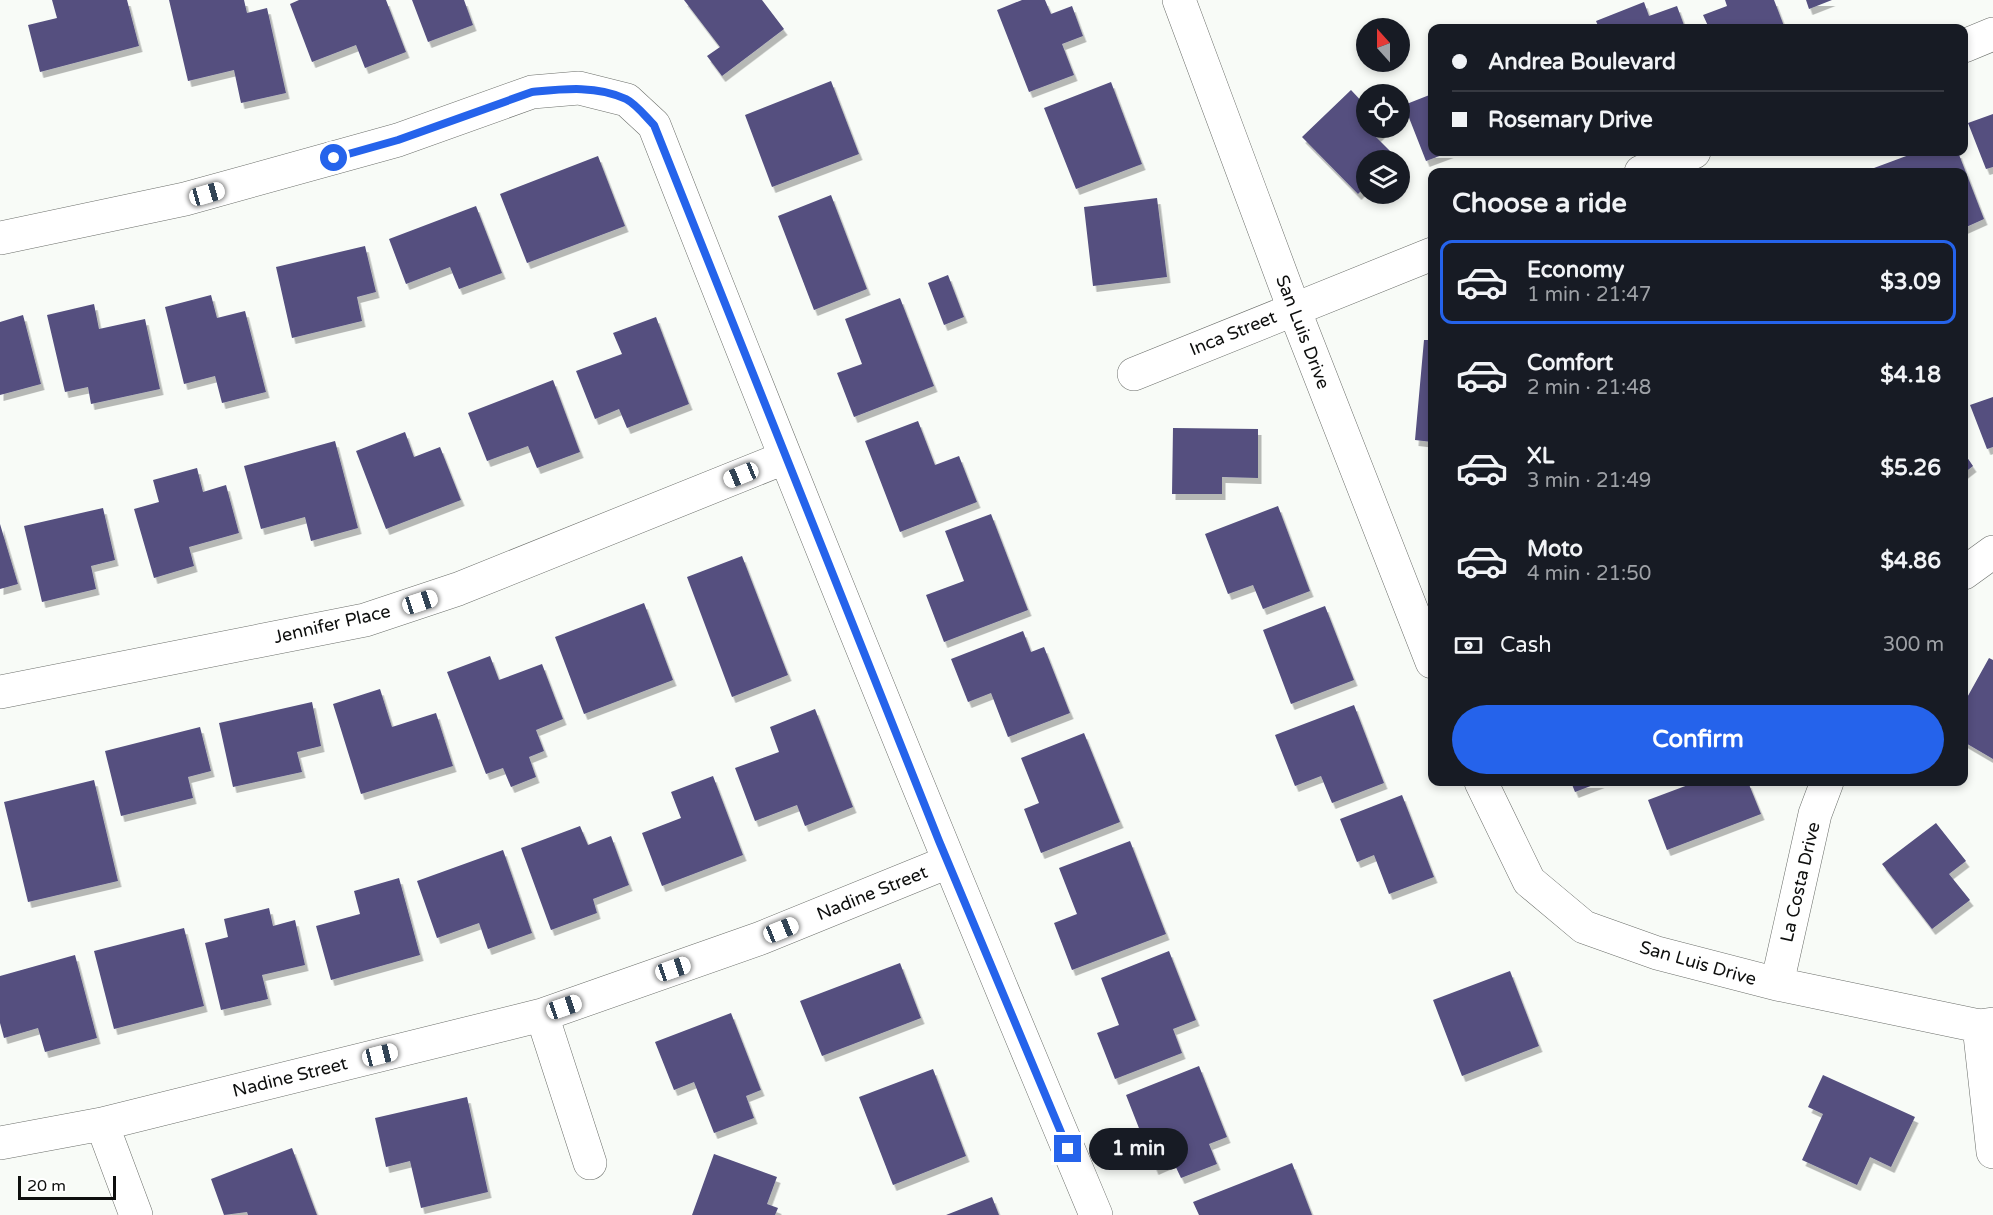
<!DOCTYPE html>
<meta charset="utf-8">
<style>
body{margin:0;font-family:"Varela Round",sans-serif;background:#20242c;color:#f1f3f6;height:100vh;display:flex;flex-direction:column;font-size:22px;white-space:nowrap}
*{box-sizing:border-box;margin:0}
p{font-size:20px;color:#9ea1a6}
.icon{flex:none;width:33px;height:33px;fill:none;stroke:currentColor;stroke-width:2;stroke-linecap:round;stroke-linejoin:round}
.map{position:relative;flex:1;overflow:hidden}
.details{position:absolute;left:1428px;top:168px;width:540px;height:618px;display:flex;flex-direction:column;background:#171b24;border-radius:12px;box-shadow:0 3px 9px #0003}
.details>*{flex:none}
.guide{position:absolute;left:1428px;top:24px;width:540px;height:132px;border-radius:12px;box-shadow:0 3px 9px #0003;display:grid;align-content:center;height:132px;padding:0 24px;background:#171b24}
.needle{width:39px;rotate:339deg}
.controls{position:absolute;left:1356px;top:18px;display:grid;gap:12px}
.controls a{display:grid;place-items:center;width:54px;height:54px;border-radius:50%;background:#171b24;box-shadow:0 3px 9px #0003;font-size:30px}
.scale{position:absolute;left:18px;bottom:15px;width:98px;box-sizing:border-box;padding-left:6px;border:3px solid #0e0f0e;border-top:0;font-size:16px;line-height:21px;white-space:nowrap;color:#0e0f0e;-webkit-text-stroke:4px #fff;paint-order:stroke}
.end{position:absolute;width:27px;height:27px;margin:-14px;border:8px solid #2563eb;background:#fff;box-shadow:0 0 0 3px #fff}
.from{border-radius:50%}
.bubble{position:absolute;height:42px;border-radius:21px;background:#171b24;box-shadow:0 3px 9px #0003;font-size:20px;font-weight:800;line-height:42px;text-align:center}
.car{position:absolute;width:18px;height:36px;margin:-18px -9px;border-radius:8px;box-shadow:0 0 4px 2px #0007;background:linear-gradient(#fff 24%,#345 0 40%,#fff 0 76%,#345 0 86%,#fff 0)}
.guide b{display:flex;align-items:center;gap:21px;height:57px;font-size:22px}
.guide b+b{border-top:2px solid #363941}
.guide i{width:15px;height:15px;background:#f1f3f6}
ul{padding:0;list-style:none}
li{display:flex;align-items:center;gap:18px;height:84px;margin:0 12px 9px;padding:0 12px;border:3px solid transparent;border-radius:12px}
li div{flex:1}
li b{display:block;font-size:22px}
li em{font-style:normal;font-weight:800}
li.on{border-color:#2563eb}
li>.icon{width:54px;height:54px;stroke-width:1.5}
h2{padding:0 24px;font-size:27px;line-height:72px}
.pay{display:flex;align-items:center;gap:15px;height:66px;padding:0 24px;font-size:22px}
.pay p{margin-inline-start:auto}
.button{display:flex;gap:12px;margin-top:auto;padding:12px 24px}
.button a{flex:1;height:69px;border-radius:36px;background:#2563eb;color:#fff;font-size:24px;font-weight:800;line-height:69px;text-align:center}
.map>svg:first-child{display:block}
.building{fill:#544f7f;filter:url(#shadow)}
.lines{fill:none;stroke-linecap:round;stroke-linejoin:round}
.street-casing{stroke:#6c6f6b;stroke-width:34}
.street{stroke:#fff;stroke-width:33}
.route{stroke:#2563eb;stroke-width:8}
.labels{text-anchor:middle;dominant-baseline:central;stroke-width:6;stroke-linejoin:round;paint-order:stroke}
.street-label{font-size:18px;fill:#0e0f0e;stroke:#fff}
</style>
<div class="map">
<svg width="1993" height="1215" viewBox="0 0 1993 1215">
<defs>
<filter id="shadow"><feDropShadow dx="3.5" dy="6" stdDeviation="0" flood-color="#0004"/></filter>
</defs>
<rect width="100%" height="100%" fill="#f8fbf7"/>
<path class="building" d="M52 0H127L139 46 40 72 28 25 57 18Z
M169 0H244L247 13 267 8 286 93 241 103 234 70 188 81Z
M299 0H386L406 52 365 68 356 45 312 62 290 4Z
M412 0H464L473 25 428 42Z
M684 0H762L784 29 722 76 707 56 720 47Z
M1022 0H1045L1051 14 1072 6 1083 36 1062 44 1074 75 1029 92 997 10Z
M1725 0H1774L1784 26 1776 28H1709L1703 15 1727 6Z
M1806 0H1832L1809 9Z
M1644 2 1649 16 1677 6 1685 28H1599L1596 21Z
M831 81 859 154 772 187 745 115Z
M1111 82 1142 164 1076 189 1044 108Z
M1351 90 1366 106V128H1386L1376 137 1396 157 1392 160H1366V186L1358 194 1302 137Z
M1432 94V152H1450L1426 161 1404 105Z
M1993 114V167L1986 169 1968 123Z
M1917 152H1958L1984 219 1964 228V172H1876L1874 168Z
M598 156 625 226 527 263 500 194Z
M831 195 867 289 814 310 778 216Z
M1157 198 1167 277 1093 286 1084 207Z
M476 206 502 273 459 289 450 267 406 284 389 239Z
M365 246 376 292 357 297 362 321 292 338 276 267Z
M948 275 964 317 944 325 928 283Z
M211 295 217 318 245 311 266 392 222 403 215 376 184 384 165 307Z
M900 298 934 386 854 417 837 373 862 364 845 319Z
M94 304 99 329 145 319 160 389 91 404 88 387 65 392 47 315Z
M23 315 41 384 0 395V322Z
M656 317 689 404 627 428 619 409 595 419 576 371 622 354 613 333Z
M1424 340H1432V442L1415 440Z
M553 380 580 452 537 468 528 446 487 461 468 413Z
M1993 397V447L1987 449 1970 405Z
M918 421 935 465 959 456 977 502 900 532 865 441Z
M1173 428 1258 429V478L1222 477V494H1172Z
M405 432 414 457 440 447 461 500 386 529 356 451Z
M335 441 358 528 311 541 305 517 261 529 244 466Z
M1964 453 1973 466 1964 473Z
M197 468 203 492 226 485 239 533 189 547 194 566 154 578 134 509 159 502 153 480Z
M1278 506 1310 591 1263 609 1253 585 1228 594 1205 534Z
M103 508 115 560 91 566 96 589 42 602 24 526Z
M991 514 1028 610 944 642 926 595 964 581 945 531Z
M0 524 18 584 0 589Z
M742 556 788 675 732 697 687 577Z
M644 603 673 680 584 714 555 637Z
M1325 606 1354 680 1291 704 1263 630Z
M1023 631 1031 652 1044 647 1070 713 1008 737 991 693 968 702 951 659Z
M490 656 499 680 542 664 563 719 536 730 544 751 529 757 536 777 511 787 503 768 486 774 447 672Z
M1989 658 1993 660V759L1964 742V703Z
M380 689 392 727 436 713 453 766 361 794 333 704Z
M312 702 321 746 297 752 302 772 233 787 219 723Z
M1354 705 1384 783 1332 803 1321 776 1295 786 1275 735Z
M815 709 853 807 805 826 797 805 755 821 735 768 779 752 770 727Z
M200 727 211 771 188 777 193 798 121 816 105 751Z
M1084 733 1120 822 1041 853 1024 809 1039 803 1021 758Z
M713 776 743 855 662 886 642 833 681 818 671 792Z
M94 780 118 881 28 902 4 802Z
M1571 782H1601L1575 792Z
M1696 782H1748L1761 814 1667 850 1648 800Z
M1402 795 1434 877 1389 894 1374 855 1357 862 1340 819Z
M1936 823 1966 861 1949 874 1970 900 1932 929 1882 864Z
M580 826 588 845 611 836 629 885 593 899 597 913 551 930 521 848Z
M1130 841 1166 934 1072 970 1054 923 1077 914 1059 868Z
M503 850 532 933 488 949 479 923 437 938 417 881Z
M399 878 420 955 331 980 316 926 360 914 354 891Z
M269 908 273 926 295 920 305 965 262 975 268 999 221 1010 205 943 228 937 224 919Z
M184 928 204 1006 114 1029 94 951Z
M1169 951 1196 1020 1173 1029 1182 1053 1115 1079 1097 1033 1119 1025 1101 978Z
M75 955 97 1038 45 1052 38 1028 4 1038 0 1023V976Z
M900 963 921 1018 822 1056 800 1001Z
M1510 971 1539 1046 1462 1076 1433 1000Z
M731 1013 761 1090 746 1096 754 1118 714 1133 694 1082 674 1090 655 1042Z
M1199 1066 1227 1137 1209 1144 1217 1164 1181 1178 1173 1161 1155 1169 1126 1095Z
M933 1069 966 1156 893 1185 859 1097Z
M1823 1075 1915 1117 1891 1167 1870 1157 1857 1185 1802 1160 1823 1114 1808 1107Z
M467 1097 488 1192 421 1208 410 1161 386 1167 375 1118Z
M292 1148 317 1215H248L247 1212 224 1215 211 1179Z
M714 1154 777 1177 767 1204 778 1208 775 1215H692Z
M1292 1163 1312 1215H1199L1193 1202Z
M992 1197 999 1215H946Z"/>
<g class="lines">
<defs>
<path id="street" d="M1179 0 1294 309 1432 662
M1964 46 1993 34
M1641 172 1694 152
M0 238 185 199 398 140 532 92 579 88 627 100 654 125C797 490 944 853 1096 1215
M1134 374 1432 254
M1964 573 1993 552
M0 692 365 620 458 589 784 458
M1481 782 1529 881 1584 927 1657 953 1777 984 1979 1026 1993 1024
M1777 984 1815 814 1827 782
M542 1015 590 1163
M1979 1026 1993 1152
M102 1124 136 1215
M0 1143 102 1124 542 1015 761 938 948 862"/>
</defs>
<use href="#street" class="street-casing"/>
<use href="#street" class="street"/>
</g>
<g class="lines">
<path class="route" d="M334 158 398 140 532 92C563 89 596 85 626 99 636 104 646 117 654 125L939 841 1068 1149"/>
</g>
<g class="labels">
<g class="street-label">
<text transform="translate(1303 332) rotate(69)">San Luis Drive</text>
<text transform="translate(1233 333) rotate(-22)">Inca Street</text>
<text transform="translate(332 624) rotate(-13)">Jennifer Place</text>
<text transform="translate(1800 882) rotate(-77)">La Costa Drive</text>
<text transform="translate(872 893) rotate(-22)">Nadine Street</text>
<text transform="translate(1698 963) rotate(16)">San Luis Drive</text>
<text transform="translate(290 1077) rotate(-14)">Nadine Street</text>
</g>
</g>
</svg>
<div class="controls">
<a><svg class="needle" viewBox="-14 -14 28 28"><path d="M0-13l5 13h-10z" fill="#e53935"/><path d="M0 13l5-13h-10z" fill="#9ea1a6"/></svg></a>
<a><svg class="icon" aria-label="locate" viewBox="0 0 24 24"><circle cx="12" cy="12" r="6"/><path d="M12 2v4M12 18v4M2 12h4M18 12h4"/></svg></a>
<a><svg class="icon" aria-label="layers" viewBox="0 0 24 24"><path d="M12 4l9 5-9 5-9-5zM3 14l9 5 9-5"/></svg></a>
</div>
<div class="scale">20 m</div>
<i class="end from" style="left:334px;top:158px"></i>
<i class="end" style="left:1068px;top:1149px"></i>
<div class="bubble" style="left:1089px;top:1128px;width:99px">1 min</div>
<i class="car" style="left:207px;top:194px;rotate:74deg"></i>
<i class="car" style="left:741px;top:475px;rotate:248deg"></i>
<i class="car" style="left:420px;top:602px;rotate:72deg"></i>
<i class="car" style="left:781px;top:930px;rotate:68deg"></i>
<i class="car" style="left:673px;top:969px;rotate:71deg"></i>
<i class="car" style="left:564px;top:1007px;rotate:71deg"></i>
<i class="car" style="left:380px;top:1055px;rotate:76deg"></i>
<div class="guide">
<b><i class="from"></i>Andrea Boulevard</b>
<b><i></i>Rosemary Drive</b>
</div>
<section class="details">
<h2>Choose a ride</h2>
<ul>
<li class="on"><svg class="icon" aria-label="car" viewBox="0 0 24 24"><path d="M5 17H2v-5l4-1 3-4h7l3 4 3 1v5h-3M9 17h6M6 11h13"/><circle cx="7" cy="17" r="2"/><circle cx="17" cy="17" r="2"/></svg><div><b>Economy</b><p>1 min · 21:47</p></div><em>$3.09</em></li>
<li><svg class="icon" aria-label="car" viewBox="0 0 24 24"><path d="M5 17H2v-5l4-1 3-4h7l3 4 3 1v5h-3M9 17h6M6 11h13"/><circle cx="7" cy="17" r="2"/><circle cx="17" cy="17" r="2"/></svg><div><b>Comfort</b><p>2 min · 21:48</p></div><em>$4.18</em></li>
<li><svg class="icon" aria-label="car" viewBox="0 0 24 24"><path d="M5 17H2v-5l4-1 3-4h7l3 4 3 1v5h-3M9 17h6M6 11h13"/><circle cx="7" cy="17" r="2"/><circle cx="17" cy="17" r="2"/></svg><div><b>XL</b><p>3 min · 21:49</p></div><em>$5.26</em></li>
<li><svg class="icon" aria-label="car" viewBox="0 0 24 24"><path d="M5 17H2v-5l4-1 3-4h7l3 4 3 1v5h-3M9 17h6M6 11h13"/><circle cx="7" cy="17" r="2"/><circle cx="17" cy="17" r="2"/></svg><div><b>Moto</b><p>4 min · 21:50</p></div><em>$4.86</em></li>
</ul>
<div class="pay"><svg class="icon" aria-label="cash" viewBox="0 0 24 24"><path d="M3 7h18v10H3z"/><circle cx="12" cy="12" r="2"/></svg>Cash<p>300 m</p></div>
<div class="button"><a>Confirm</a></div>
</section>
</div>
